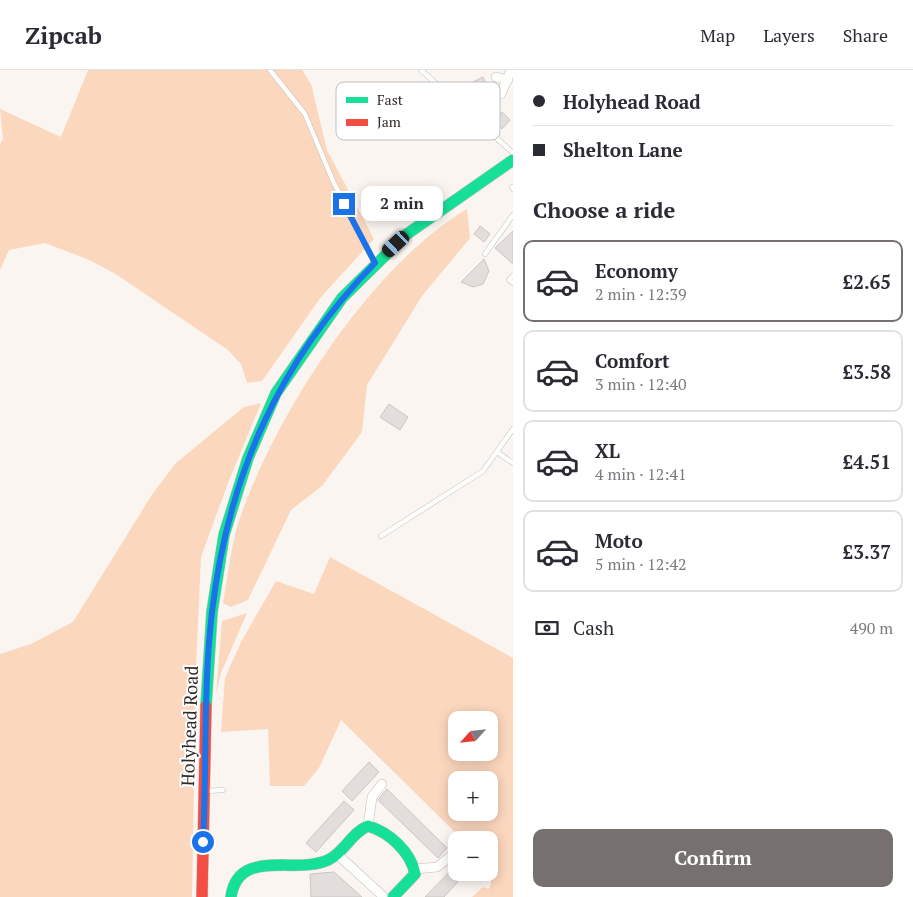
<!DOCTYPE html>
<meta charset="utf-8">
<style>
body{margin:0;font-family:"PT Serif",serif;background:#f2f2f3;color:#2b2b33;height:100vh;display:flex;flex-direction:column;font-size:19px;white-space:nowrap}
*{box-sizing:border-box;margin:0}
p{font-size:16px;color:#7c7c81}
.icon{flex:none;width:28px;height:28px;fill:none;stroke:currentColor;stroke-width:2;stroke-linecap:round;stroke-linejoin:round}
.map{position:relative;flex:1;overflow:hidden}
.details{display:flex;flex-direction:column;background:#fff;width:400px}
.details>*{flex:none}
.guide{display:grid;align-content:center;height:110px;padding:0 20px;background:#fff}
.needle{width:32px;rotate:243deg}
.controls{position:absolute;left:448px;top:641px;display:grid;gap:10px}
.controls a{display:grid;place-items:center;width:50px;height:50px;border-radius:10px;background:#fff;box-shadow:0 2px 12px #0003;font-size:25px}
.end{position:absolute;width:22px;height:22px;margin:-11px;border:6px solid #1a73e8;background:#fff;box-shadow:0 0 0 2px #fff}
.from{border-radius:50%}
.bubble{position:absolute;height:35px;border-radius:10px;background:#fff;box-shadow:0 2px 12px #0003;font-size:16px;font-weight:700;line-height:35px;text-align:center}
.car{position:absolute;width:15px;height:30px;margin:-15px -8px;border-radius:6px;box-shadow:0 0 4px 1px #0007;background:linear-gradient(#222 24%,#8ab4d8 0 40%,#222 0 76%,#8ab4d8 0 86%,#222 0)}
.guide b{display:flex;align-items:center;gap:18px;height:48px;font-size:19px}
.guide b+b{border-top:1px solid #e1e1e2}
.guide i{width:12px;height:12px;background:#2b2b33}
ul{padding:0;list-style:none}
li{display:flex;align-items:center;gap:15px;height:82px;margin:0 10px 8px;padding:0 10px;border:2px solid #e1e1e2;border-radius:10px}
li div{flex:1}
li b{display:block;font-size:19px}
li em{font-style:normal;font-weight:700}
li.selected{border-color:#76716e}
li>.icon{width:45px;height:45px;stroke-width:1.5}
h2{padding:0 20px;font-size:22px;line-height:60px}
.pay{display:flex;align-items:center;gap:12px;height:55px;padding:0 20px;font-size:19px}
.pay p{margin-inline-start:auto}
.button{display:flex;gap:10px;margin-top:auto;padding:10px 20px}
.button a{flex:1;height:58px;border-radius:10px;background:#76716e;color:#fff;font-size:20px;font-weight:700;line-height:58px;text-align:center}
header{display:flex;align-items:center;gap:30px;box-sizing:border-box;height:70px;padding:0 25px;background:#fff;border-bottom:1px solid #e1e1e2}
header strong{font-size:24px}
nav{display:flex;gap:28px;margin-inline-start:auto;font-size:18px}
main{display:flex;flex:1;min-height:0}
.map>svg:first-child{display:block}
.green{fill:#fbd7bd;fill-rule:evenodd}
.building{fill:#e3dedb;stroke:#cbc6c3}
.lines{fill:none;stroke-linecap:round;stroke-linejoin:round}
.lane-casing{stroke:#c4bfbc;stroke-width:5.5}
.street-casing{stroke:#c4bfbc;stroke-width:10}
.fast-casing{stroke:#c4bfbc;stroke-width:12}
.jam-casing{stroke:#c4bfbc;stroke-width:12}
.lane{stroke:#fefefd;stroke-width:4.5}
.street{stroke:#fefefd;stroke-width:9}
.fast{stroke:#16e098;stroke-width:11}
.jam{stroke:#f24e42;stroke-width:11}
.route{stroke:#1a73e8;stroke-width:6}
.labels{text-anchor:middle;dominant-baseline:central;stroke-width:4;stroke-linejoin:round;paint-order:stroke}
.street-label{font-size:18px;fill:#2f2a27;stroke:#fff}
.key{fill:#fff;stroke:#c1bfbe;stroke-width:1}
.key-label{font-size:14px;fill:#2f2a27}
</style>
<header>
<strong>Zipcab</strong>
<nav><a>Map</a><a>Layers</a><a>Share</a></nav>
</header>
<main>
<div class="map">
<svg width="513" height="827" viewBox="0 0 513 827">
<rect width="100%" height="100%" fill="#faf5f1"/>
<path class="green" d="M88 0H302L311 14 327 80 374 169 321 227 262 311 247 313 241 294 228 280 114 203 87 189 45 173 9 180 0 200V74L3 69 0 39 61 67Z
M467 139 470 168 422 226 367 315 362 362 322 416 291 440 248 530 231 537 223 533C228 507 232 468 241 445 278 341 371 196 467 139Z
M261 333 228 413 201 487 196 597 192 827H0V584L31 574 73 552 153 423 176 393 244 337Z
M330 487 513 588V827H472L483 817 489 819 491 813 489 770H463L341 650 319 698 304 716H270L268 659 221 662 225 608 241 572 276 511 314 524ZM456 650H489V682H456ZM456 710H489V742H456Z
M247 543 221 603 216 624 222 551Z"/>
<path class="building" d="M483 7 488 18 484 19 487 25 481 29 473 12Z
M502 42 510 50 502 59 494 51Z
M480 156 490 164 484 172 474 164Z
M513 161V194L495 178Z
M484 189 489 201 483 214 473 217 461 212Z
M389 334 408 347 400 360 380 347Z
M369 692 379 702 352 731 342 721Z
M387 719 447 778 438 788 378 730Z
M344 731 354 740 316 782 306 773Z
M456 795V802H467L444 827H425Z
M334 802 362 827H311L310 804Z"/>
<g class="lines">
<defs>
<path id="lane" d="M270 0 305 44 333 111 375 193
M421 0 513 83
M512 117 513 119
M485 184 513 145
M513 206 509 210 513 213
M497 382 513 393
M381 466 483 401 513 359
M206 721 223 720"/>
<path id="street" d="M496 7 508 10
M501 24 511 0
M368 756 372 727 382 714
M338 785 384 827
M415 799 437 797 451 786"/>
<path id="fast" d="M206 636 212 542 224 465 248 388 276 323 342 228 407 164 513 90
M231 827C238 777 296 805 328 790 344 783 351 763 368 756 389 762 411 782 415 804L393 827"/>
<path id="jam" d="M202 827 206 636"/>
</defs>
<use href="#lane" class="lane-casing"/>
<use href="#street" class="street-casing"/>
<use href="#fast" class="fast-casing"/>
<use href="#jam" class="jam-casing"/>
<use href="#lane" class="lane"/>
<use href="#street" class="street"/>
<use href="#fast" class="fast"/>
<use href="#jam" class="jam"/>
</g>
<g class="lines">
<path class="route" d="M203 772C207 695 203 618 212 542 228 406 279 291 375 193L344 134"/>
</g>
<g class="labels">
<g class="street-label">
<text transform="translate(189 656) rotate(-88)">Holyhead Road</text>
</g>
</g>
<rect x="336" y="12" width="164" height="58" rx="8" class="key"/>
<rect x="346" y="27" width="22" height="6" fill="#16e098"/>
<rect x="346" y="49" width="22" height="7" fill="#f24e42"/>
<g class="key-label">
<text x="377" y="35">Fast</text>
<text x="377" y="57">Jam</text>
</g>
</svg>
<div class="controls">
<a><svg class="needle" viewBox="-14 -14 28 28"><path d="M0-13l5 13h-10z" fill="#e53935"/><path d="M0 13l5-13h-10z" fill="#7c7c81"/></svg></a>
<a>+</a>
<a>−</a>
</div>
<i class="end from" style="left:203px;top:772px"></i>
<i class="end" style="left:344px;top:134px"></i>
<div class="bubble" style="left:361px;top:116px;width:82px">2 min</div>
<i class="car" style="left:396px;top:174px;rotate:227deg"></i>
</div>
<section class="details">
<div class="guide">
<b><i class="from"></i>Holyhead Road</b>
<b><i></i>Shelton Lane</b>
</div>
<h2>Choose a ride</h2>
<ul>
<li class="selected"><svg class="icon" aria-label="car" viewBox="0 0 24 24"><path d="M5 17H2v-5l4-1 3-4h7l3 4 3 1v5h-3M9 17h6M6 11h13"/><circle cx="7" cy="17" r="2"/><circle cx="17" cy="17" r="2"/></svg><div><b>Economy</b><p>2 min · 12:39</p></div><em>£2.65</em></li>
<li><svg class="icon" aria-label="car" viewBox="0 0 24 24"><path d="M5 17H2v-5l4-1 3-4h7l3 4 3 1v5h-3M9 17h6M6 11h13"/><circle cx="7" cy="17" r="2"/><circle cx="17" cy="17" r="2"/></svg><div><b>Comfort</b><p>3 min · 12:40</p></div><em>£3.58</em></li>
<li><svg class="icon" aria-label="car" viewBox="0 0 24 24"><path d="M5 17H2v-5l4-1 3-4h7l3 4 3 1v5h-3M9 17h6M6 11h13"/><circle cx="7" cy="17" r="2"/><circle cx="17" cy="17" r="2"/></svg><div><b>XL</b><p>4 min · 12:41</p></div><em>£4.51</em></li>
<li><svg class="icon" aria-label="car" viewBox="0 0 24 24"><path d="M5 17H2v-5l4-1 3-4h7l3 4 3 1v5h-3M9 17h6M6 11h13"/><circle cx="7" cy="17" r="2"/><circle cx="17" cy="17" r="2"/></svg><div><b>Moto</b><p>5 min · 12:42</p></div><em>£3.37</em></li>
</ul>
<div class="pay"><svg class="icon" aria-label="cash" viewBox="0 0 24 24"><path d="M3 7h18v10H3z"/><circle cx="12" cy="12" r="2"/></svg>Cash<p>490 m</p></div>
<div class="button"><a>Confirm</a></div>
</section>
</main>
